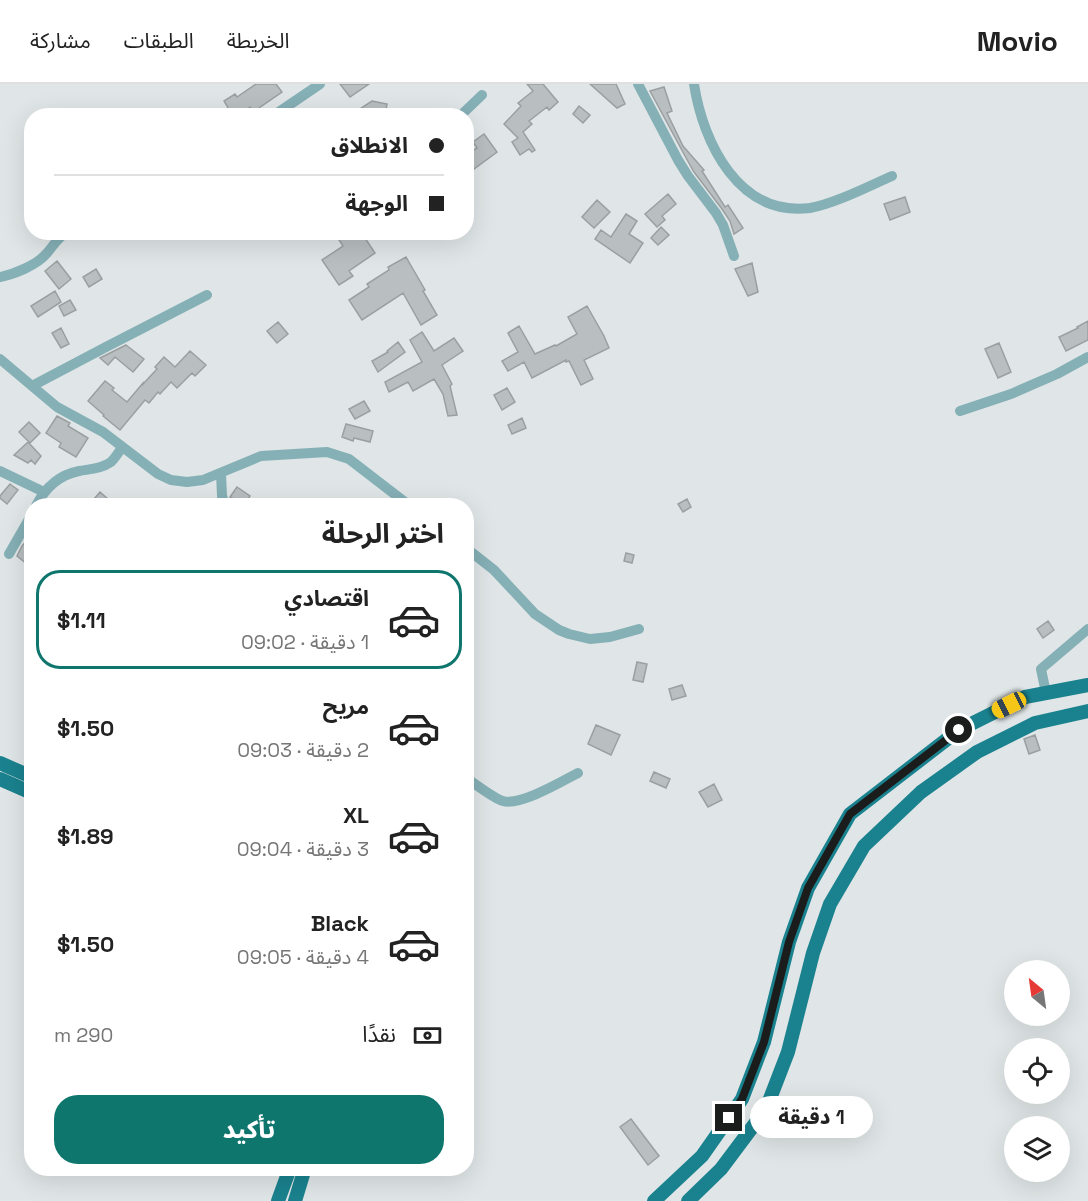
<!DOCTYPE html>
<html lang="ar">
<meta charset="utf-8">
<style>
body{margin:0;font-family:"Space Grotesk","Noto Sans Arabic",sans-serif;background:#f2f2f2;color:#222;direction:rtl;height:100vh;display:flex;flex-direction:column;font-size:22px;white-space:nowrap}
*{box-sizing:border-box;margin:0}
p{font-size:20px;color:#767676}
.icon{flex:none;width:33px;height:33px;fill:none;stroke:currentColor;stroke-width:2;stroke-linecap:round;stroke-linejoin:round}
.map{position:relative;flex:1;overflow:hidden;direction:ltr}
.side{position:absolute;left:24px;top:414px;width:450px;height:678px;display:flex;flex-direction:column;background:#fff;border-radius:24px;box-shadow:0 6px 24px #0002;direction:rtl}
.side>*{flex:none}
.guide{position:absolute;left:24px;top:24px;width:450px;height:132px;border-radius:24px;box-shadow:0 6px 24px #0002;direction:rtl;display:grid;align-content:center;height:132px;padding:0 30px;background:#fff}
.needle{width:39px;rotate:331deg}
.fabs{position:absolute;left:1004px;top:876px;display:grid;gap:12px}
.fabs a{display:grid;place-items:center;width:66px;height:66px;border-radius:50%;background:#fff;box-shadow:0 6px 24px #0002;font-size:30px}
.end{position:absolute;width:27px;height:27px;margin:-14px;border:8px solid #1b1d1d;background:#fff;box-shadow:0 0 0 3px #fff}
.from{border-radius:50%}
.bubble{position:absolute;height:42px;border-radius:21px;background:#fff;box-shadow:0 6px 24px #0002;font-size:20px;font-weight:800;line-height:42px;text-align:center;direction:rtl}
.car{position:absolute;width:18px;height:36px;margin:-18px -9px;border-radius:8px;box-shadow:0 0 4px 2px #0007;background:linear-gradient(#f5c518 24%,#345 0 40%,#f5c518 0 76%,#345 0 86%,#f5c518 0)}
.guide b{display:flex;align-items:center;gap:21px;height:57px;font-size:22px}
.guide b+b{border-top:2px solid #e0e0e0}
.guide i{width:15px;height:15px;background:#222}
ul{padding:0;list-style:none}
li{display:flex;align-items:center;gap:18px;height:99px;margin:0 12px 9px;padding:0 18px;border:3px solid transparent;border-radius:24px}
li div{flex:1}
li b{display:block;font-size:22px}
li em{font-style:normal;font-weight:800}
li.current{border-color:#0f766e}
li>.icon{width:54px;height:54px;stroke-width:1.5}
h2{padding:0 30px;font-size:27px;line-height:72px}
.pay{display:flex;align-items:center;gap:15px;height:66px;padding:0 30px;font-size:22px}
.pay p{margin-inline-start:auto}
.cta{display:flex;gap:12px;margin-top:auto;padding:12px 30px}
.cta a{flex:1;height:69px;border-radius:24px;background:#0f766e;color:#fff;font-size:24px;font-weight:800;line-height:69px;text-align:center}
header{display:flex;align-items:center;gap:36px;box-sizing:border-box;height:84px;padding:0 30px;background:#fff;border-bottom:2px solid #e0e0e0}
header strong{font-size:28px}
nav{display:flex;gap:33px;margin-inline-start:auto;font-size:21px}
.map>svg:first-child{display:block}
.building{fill:#b9bfc0;stroke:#9a9fa0;stroke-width:1.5}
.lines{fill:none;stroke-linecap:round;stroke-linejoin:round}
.minor{stroke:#85b0b6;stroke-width:10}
.major{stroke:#1a828e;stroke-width:14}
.route{stroke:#1b1d1d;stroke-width:8}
</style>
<header>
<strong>Movio</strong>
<nav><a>الخريطة</a><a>الطبقات</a><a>مشاركة</a></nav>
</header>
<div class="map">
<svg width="1088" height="1117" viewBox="0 0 1088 1117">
<rect width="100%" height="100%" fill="#e0e6e7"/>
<path class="building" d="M256 0H276L282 8 253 28 250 23 237 32H233L224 17 235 10 237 13Z
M340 0H369L350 13Z
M527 0H543L558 18 549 26 547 23 529 37 532 40 523 48 535 66 532 68 529 65 520 71 512 58 518 54 504 40 521 22 518 19 533 7Z
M590 0H616L625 20 617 24Z
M664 3 672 27 667 29 683 62 704 86 702 87 725 123 728 121 743 144 734 150 730 137 722 125 694 88 685 72 650 7Z
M372 17 387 20 385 31 372 29 368 32H349Z
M579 22 590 31 583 39 573 30Z
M484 50 497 68 474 85 466 74V71L477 64 473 58Z
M668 110 676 120 662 132 665 136 657 143 645 130Z
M905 113 910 128 890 136 884 120Z
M597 116 610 128 594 144 582 133Z
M626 130 637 137 629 150 643 159 630 179 595 155 601 146 611 153Z
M661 143 669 151 658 161 651 154Z
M334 148H361L375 169 349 187 353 192 339 201 322 176 343 162Z
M406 173 425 206 423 207 437 231 421 241 403 209 362 236 349 216 369 203 367 200 389 186 388 183Z
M57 177 71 195 59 205 45 187Z
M752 179 758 208 748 212 735 185Z
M96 185 102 195 89 203 83 193Z
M55 207 61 218 38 233 31 222Z
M70 216 76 226 64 232 59 222Z
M587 222 604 252 609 264 584 276 593 295 581 301 569 277 566 278V276L532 294 524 278 508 287 502 277 518 268 508 249 519 242 535 270 555 261 556 262 577 250 568 233Z
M1088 237V256L1066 267 1059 253 1078 244 1077 243Z
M278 238 288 250 277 259 267 247Z
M61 244 69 260 61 264 52 249Z
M422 248 434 267 454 254 463 267 442 281 452 300 450 302 457 331 448 332 443 310 434 295 413 307 408 298 389 308 385 298 422 278 410 256Z
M398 258 405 268 378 288 372 277 388 268 387 267Z
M999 259 1011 288 998 294 985 265Z
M126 261 144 275 133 288 115 273 108 281 100 274Z
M190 267 206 281 195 292 192 289 177 304 171 298 160 310 158 308 149 319 145 316 120 346 103 332 104 331 88 317 105 297 114 304 112 306 127 318 143 299V300L157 285 155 283 164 273 175 283Z
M507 304 515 318 502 326 494 311Z
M364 317 370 327 355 335 349 325Z
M57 332 70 339 68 342 88 354 76 373 59 363 61 359 46 349Z
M522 334 526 344 512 350 508 341Z
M29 338 40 349 30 359 19 348Z
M346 340 373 347 370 358 354 354 353 357 342 353Z
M28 358 41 372 35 380 31 376 28 379 14 371Z
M10 400 18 406 7 420 0 414V412Z
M237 403 250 412 244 421 230 413Z
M100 408 116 422H88Z
M687 415 691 423 683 428 678 420Z
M32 451V484L17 472 22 462Z
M626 469 634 471 632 479 624 477Z
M1048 537 1054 546 1043 554 1037 545Z
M637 578 647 580 643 598 633 596Z
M682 601 686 612 672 616 669 605Z
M596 641 620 651 611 671 588 660Z
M1035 651 1040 666 1029 670 1024 655Z
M654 688 670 695 666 704 650 697Z
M714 700 722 716 708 723 699 708Z
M631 1035 659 1072 648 1081 620 1043Z"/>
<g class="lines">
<path class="minor" d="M638 0 678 76 688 92 716 129 723 141 734 172
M694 0C703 59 739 133 810 124 834 120 869 102 892 92
M273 32 320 0
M460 32 482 11
M0 193C15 190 37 181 47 169 55 160 56 155 67 148
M0 275 57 323 103 348 158 390 171 396 187 398 203 396 261 372 327 368 349 375 410 422
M32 302 106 263 207 211
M960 327 1011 310 1057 290 1088 273
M0 387 44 408
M221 389 222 412 225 422
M36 422C45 404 59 391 79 387 90 385 101 385 111 378 115 374 119 368 122 363
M466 464 494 486 535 530 559 546 569 550 590 555 610 553 639 545
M9 470 32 430
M1046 609 1041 585 1088 545
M466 694C476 700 493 714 503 717 520 722 561 698 578 689"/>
<path class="major" d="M0 679 32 693
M0 695 32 709
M278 1117 290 1084
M295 1117 305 1084
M654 1117 702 1072 742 1015 764 958 789 858 808 804 850 730 959 646 1025 613 1088 601
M688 1117 721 1085 766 1025 788 968 813 869 830 820 864 762 921 708 977 668 1035 639 1088 627"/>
</g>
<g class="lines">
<path class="route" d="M729 1034 742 1015 764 958 789 858 808 804 850 730 959 646"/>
</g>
</svg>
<div class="fabs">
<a><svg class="needle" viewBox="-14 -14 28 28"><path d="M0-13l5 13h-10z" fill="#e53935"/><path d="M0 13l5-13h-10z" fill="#767676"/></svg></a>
<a><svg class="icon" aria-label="locate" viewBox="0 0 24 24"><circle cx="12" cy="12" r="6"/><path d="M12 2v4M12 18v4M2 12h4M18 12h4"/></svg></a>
<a><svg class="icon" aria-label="layers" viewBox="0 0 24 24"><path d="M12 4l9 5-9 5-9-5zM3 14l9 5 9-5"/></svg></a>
</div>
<i class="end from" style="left:959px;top:646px"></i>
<i class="end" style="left:729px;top:1034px"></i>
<div class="bubble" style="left:750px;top:1012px;width:123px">1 دقيقة</div>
<i class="car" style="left:1009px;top:621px;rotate:244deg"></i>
<div class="guide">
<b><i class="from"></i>الانطلاق</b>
<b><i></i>الوجهة</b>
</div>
<section class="side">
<h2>اختر الرحلة</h2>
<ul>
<li class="current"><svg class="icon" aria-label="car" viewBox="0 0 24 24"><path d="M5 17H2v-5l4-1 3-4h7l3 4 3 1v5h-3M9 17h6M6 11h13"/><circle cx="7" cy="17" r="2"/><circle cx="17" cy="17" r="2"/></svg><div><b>اقتصادي</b><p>1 دقيقة · 09:02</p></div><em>$1.11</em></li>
<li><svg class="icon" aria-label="car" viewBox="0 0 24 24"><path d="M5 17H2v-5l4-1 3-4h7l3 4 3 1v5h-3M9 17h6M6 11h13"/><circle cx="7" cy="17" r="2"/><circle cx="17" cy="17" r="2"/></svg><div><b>مريح</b><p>2 دقيقة · 09:03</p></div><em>$1.50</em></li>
<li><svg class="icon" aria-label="car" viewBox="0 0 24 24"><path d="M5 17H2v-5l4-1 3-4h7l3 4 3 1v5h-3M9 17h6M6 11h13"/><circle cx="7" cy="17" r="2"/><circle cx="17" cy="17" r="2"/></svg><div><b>XL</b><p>3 دقيقة · 09:04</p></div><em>$1.89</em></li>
<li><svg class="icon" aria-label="car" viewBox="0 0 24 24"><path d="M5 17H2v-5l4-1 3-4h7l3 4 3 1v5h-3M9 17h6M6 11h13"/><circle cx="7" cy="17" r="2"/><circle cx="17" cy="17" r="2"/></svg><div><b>Black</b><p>4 دقيقة · 09:05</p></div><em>$1.50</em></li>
</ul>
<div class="pay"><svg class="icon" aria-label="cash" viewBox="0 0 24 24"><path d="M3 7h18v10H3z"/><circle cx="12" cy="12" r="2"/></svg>نقدًا<p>290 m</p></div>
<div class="cta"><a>تأكيد</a></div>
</section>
</div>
